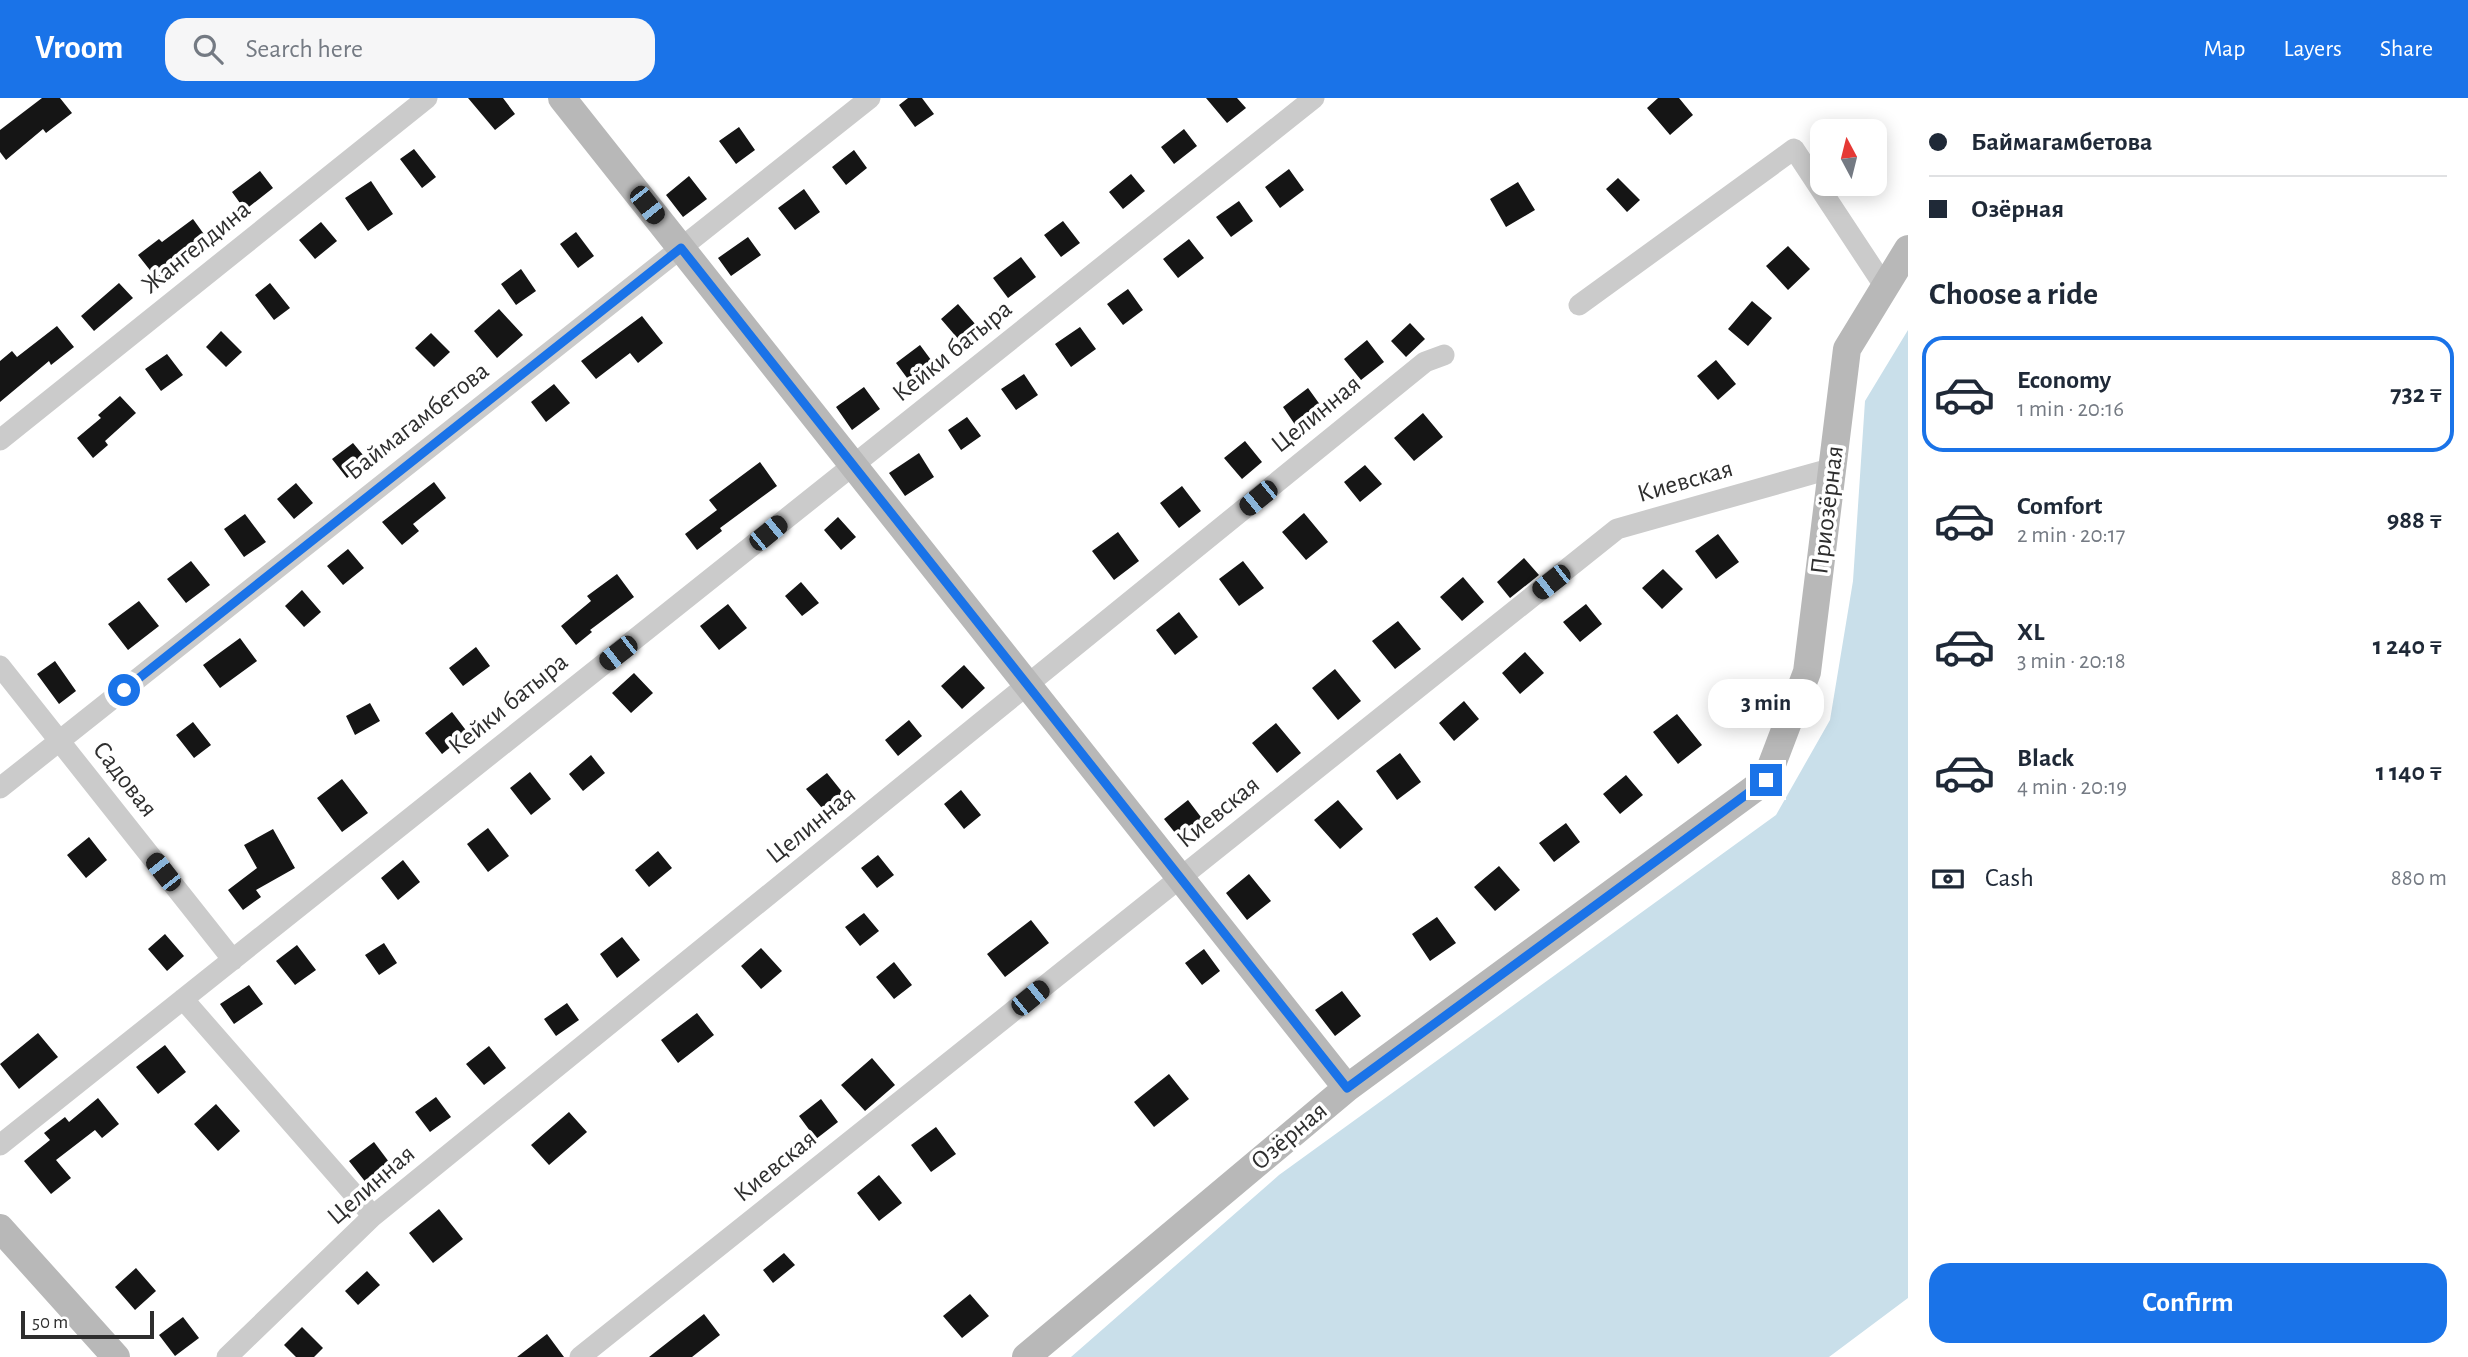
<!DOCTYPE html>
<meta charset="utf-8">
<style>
body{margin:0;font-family:"Alegreya Sans",sans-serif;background:#f6f6f7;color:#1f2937;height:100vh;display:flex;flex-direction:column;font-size:26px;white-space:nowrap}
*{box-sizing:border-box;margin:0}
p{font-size:23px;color:#747a83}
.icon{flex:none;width:38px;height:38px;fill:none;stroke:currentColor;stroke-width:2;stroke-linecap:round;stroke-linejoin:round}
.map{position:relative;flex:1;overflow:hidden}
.side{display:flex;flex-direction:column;background:#fff;width:560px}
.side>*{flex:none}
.hud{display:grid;align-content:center;height:154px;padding:0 21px;background:#fff}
.needle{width:46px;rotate:353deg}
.fabs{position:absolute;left:1810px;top:21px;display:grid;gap:14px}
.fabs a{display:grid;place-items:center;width:77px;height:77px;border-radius:14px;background:#fff;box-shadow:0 4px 18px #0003;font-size:35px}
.scale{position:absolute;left:21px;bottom:18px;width:133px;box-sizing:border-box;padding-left:7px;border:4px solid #2e2e2e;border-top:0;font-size:19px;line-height:24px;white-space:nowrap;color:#2e2e2e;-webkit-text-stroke:5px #fff;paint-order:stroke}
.end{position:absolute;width:32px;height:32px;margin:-16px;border:9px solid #1a73e8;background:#fff;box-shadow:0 0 0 4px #fff}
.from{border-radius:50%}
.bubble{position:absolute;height:49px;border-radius:21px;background:#fff;box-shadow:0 4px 18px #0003;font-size:23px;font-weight:600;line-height:49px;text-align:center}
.car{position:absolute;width:21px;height:42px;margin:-21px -10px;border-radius:9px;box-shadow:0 0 5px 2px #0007;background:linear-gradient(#222 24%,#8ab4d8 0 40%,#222 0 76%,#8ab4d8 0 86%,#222 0)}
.hud b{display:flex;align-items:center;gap:24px;height:66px;font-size:26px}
.hud b+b{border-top:2px solid #e0e1e3}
.hud i{width:18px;height:18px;background:#1f2937}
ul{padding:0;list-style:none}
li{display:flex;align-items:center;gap:21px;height:116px;margin:0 14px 10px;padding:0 7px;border:4px solid transparent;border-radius:21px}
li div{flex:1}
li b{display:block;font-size:26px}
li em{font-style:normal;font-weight:600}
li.selected{border-color:#1a73e8}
li>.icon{width:63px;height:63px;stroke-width:1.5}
h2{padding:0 21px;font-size:32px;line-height:84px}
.pay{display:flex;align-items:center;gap:18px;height:77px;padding:0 21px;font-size:26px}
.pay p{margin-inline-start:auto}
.cta{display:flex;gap:14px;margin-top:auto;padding:14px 21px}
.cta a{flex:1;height:80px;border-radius:21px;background:#1a73e8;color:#fff;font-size:28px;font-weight:600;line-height:80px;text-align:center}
header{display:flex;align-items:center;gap:42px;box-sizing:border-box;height:98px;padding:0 35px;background:#1a73e8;color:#fff}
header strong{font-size:33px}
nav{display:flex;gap:38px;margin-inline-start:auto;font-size:24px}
.search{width:490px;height:63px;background:#f6f6f7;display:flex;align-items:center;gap:18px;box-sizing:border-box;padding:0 24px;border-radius:21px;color:#747a83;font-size:26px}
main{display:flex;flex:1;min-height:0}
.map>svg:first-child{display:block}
.water{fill:#c9dfea}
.building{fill:#151515}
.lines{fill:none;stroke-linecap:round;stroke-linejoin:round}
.street{stroke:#cbcbcb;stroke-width:21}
.secondary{stroke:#b8b8b8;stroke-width:28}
.route{stroke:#1a73e8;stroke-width:9}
.labels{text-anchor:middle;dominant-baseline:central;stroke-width:7;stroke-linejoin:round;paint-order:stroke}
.street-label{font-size:26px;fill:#2e2e2e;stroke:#fff}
</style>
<header>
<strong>Vroom</strong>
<div class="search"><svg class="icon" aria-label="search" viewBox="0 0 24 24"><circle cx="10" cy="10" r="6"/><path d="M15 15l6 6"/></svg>Search here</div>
<nav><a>Map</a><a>Layers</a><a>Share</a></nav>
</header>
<main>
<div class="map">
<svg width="1908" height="1259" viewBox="0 0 1908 1259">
<rect width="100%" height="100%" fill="#fff"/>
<path class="water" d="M1908 232V1200L1829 1259H1071L1279 1077 1776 717 1830 622 1853 483 1865 303Z"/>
<path class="building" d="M42 0H60L72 15 46 35 43 31 6 62 0 54V32Z
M468 0H503L515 16 495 32Z
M908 0H922L934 16 915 29 899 7Z
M1206 0H1237L1246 10 1227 25Z
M1658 0H1679L1693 17 1670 37 1647 10Z
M739 29 755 52 736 66 719 43Z
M1184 31 1197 48 1174 66 1161 49Z
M414 51 436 79 422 90 400 61Z
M854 52 867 70 846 87 832 69Z
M1289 71 1304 92 1280 110 1265 89Z
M260 73 273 90 245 112 232 94Z
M1131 76 1145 93 1123 111 1109 94Z
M689 78 707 101 683 119 666 97Z
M1618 80 1640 102 1627 114 1606 91Z
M371 83 393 116 368 133 345 100Z
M1518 84 1535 112 1506 129 1490 101Z
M804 91 820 114 795 132 778 110Z
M1239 103 1253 123 1231 139 1216 119Z
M193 121 206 139 176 162 178 165 157 181 138 157 159 141 162 144Z
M1063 123 1080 145 1061 159 1044 137Z
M321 124 337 143 315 161 299 142Z
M576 134 594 158 578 170 560 146Z
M748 139 761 157 731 178 718 160Z
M1189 141 1204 160 1178 180 1163 161Z
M1788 148 1810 171 1788 192 1766 168Z
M1021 159 1036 179 1008 200 993 180Z
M521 171 536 193 516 207 501 186Z
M119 185 133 200 94 233 81 218Z
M270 185 290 210 274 222 255 197Z
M1128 191 1143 212 1123 227 1107 206Z
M1752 203 1772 220 1748 248 1728 231Z
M958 206 976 227 959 242 941 221Z
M499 211 523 237 497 260 474 233Z
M642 218 663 245 638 265 630 255 596 281 581 263Z
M1410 225 1425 241 1406 259 1391 243Z
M57 228 74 249 51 267 49 263 0 304V263L12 253 17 259Z
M1080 229 1096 251 1071 269 1055 246Z
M221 233 242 254 226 269 206 249Z
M431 235 450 254 434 269 415 250Z
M1367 242 1384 264 1361 282 1344 261Z
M920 247 937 270 913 288 896 265Z
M167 256 183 277 161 293 145 271Z
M1716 262 1736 286 1718 302 1697 278Z
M1024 276 1038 297 1016 312 1001 291Z
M554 286 570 305 546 324 531 304Z
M864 289 880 311 852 332 836 309Z
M1308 290 1326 315 1300 334 1283 309Z
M120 298 136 315 105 343 108 347 93 360 77 340 101 320 98 317Z
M1423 315 1443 339 1414 363 1394 340Z
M967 319 981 338 961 352 948 332Z
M1245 343 1262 364 1242 381 1224 360Z
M353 345 368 363 347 380 332 361Z
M919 355 934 379 905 398 889 375Z
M760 364 777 388 720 430 722 433 697 452 685 436 717 412 709 402Z
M1365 367 1382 386 1360 404 1344 384Z
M434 384 446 400 413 426 419 433 402 447 382 424Z
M296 385 313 405 294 421 277 401Z
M1182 388 1201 413 1179 430 1160 405Z
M1304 415 1328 444 1306 462 1282 434Z
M245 416 266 444 244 459 224 431Z
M838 419 856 439 841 452 824 432Z
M1118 434 1139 463 1114 482 1092 453Z
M1718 436 1739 464 1716 481 1695 453Z
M348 451 364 470 343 487 327 468Z
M1524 460 1539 477 1510 500 1497 484Z
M191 463 210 487 186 505 167 481Z
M1243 463 1264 490 1239 508 1219 481Z
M1663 471 1683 491 1662 511 1642 490Z
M617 476 634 499 590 532 592 534 576 547 561 528 591 503 587 498Z
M1463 479 1484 504 1462 523 1440 499Z
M801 484 819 505 802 518 785 498Z
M302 492 321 514 304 529 285 508Z
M139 503 159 528 128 552 108 526Z
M728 506 747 530 719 552 700 528Z
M1586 506 1602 526 1580 544 1563 524Z
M1179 514 1198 539 1175 557 1156 532Z
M1398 523 1421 551 1395 571 1372 543Z
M240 540 257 563 220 590 203 567Z
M476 549 490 568 463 588 449 570Z
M1525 554 1544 575 1520 596 1502 575Z
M55 563 76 593 59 606 37 576Z
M964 567 985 590 962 611 941 588Z
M1335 571 1361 603 1338 622 1312 590Z
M634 575 653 595 631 615 612 595Z
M1464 603 1479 621 1454 643 1439 625Z
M370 605 380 623 355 637 346 618Z
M452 614 468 635 442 656 425 635Z
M1677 616 1702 647 1678 666 1653 634Z
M909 622 922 638 898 658 885 642Z
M193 624 211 647 194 660 176 637Z
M1276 625 1301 655 1277 675 1252 645Z
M1400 655 1421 684 1397 702 1376 673Z
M591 657 605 675 583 693 569 676Z
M530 674 551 701 531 717 510 690Z
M827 675 847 700 827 716 806 691Z
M1626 677 1643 697 1620 716 1603 696Z
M342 681 368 715 342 734 317 700Z
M961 692 981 717 964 731 944 706Z
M1188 702 1204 723 1180 741 1164 721Z
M1338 702 1363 731 1340 751 1314 722Z
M1566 725 1580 744 1554 764 1539 745Z
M488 730 509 758 488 774 467 746Z
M273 731 295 770 256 792 261 799 243 812 228 792 257 770 244 747Z
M89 739 107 762 86 780 67 757Z
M658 753 672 770 649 789 635 772Z
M878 757 894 777 877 790 861 770Z
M403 762 420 784 398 802 381 780Z
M1499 768 1520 792 1495 813 1474 789Z
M1249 776 1271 803 1247 822 1226 795Z
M864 815 879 833 860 848 845 829Z
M1437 819 1456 845 1430 863 1412 836Z
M1031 822 1049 845 1005 879 987 856Z
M165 836 184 858 167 873 148 851Z
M622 839 640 862 617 880 600 856Z
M384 845 397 865 379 877 365 857Z
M297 847 316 872 295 887 276 863Z
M761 850 782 873 761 891 741 868Z
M1204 851 1220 873 1202 887 1185 865Z
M894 864 912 887 894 901 876 879Z
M249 887 263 906 234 926 220 906Z
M1342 893 1361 918 1335 938 1315 912Z
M567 905 579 922 556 938 544 921Z
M697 915 714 937 678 965 661 942Z
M38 935 58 959 19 991 0 966Z
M165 947 186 974 158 996 136 969Z
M489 948 506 970 484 987 466 966Z
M872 960 895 987 865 1013 841 987Z
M1169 976 1189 1001 1154 1029 1134 1004Z
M436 999 451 1019 430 1034 415 1014Z
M98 1000 119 1026 102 1040 95 1032 56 1062 71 1080 51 1096 24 1063 50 1042 44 1035 65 1019 69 1024Z
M821 1001 838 1024 816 1041 799 1018Z
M216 1006 240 1033 218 1053 194 1026Z
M569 1014 587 1034 549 1067 531 1047Z
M936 1029 956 1056 931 1074 911 1047Z
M374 1044 392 1068 367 1086 349 1063Z
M879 1077 902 1105 879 1123 857 1095Z
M439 1111 463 1141 433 1165 409 1135Z
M784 1155 795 1167 773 1185 763 1172Z
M136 1170 156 1193 135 1212 115 1189Z
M367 1173 380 1187 358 1207 345 1193Z
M970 1196 989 1218 962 1240 943 1218Z
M704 1216 720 1237 692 1259H649Z
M183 1219 199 1240 175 1258 159 1237Z
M302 1229 323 1250 314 1259H296L284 1247Z
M547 1236 564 1259H517Z"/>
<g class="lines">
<path class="street" d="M1579 207 1794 51 1885 189
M0 342 427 0
M0 568 233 862
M0 690 870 0
M183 901 373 1118
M0 1047 1314 0
M227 1259 373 1118 1425 264 1444 257
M580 1259 1617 431 1833 370"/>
<path class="secondary" d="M562 0 1347 990
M0 1130 116 1259
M1026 1259 1347 990 1766 682 1807 574 1847 251 1908 151"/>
</g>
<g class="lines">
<path class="route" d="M124 592 681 150 1347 990 1766 682"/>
</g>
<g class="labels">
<g class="street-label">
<text transform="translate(196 149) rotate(-39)">Жангелдина</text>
<text transform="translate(952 253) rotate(-39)">Кейки батыра</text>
<text transform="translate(1316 316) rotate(-39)">Целинная</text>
<text transform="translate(417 323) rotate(-38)">Баймагамбетова</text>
<text transform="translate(1685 383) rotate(-16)">Киевская</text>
<text transform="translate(1827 412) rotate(-83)">Приозёрная</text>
<text transform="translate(508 606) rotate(-39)">Кейки батыра</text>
<text transform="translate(125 681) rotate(52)">Садовая</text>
<text transform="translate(1218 714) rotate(-39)">Киевская</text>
<text transform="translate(811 727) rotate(-39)">Целинная</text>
<text transform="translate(1289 1038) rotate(-40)">Озёрная</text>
<text transform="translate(775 1068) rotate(-39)">Киевская</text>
<text transform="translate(371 1087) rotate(-41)">Целинная</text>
</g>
</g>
</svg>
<div class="fabs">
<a><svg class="needle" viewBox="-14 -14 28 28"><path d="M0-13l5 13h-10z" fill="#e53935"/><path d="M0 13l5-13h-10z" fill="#747a83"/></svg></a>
</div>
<div class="scale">50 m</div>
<i class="end from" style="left:124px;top:592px"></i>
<i class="end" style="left:1766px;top:682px"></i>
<div class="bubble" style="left:1708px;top:581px;width:116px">3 min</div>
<i class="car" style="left:647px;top:107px;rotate:142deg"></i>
<i class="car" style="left:1258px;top:400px;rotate:231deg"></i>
<i class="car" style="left:768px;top:435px;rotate:51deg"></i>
<i class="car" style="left:1551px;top:484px;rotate:232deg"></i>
<i class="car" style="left:618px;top:555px;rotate:232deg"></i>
<i class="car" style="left:163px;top:774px;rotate:322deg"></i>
<i class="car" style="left:1030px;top:900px;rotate:51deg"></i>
</div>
<section class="side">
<div class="hud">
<b><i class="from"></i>Баймагамбетова</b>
<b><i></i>Озёрная</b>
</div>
<h2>Choose a ride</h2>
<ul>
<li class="selected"><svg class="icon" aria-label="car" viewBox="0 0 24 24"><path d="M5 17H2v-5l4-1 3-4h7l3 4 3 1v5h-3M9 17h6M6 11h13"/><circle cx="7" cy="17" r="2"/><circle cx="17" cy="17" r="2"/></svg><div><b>Economy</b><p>1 min · 20:16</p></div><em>732 ₸</em></li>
<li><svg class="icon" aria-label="car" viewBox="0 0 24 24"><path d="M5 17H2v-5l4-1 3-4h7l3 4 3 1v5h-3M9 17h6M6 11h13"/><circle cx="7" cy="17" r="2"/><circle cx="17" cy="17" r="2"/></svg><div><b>Comfort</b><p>2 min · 20:17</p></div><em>988 ₸</em></li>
<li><svg class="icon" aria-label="car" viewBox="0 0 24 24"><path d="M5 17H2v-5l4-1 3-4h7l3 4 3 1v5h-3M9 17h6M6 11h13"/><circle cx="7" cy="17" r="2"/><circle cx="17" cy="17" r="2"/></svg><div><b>XL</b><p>3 min · 20:18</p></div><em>1 240 ₸</em></li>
<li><svg class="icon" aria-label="car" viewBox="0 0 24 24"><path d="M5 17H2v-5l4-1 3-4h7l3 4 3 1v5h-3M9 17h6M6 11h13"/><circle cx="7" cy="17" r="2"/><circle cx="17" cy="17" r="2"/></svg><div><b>Black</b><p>4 min · 20:19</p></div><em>1 140 ₸</em></li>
</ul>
<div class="pay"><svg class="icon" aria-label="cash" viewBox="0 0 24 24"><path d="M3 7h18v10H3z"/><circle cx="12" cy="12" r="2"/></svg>Cash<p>880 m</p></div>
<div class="cta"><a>Confirm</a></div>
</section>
</main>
